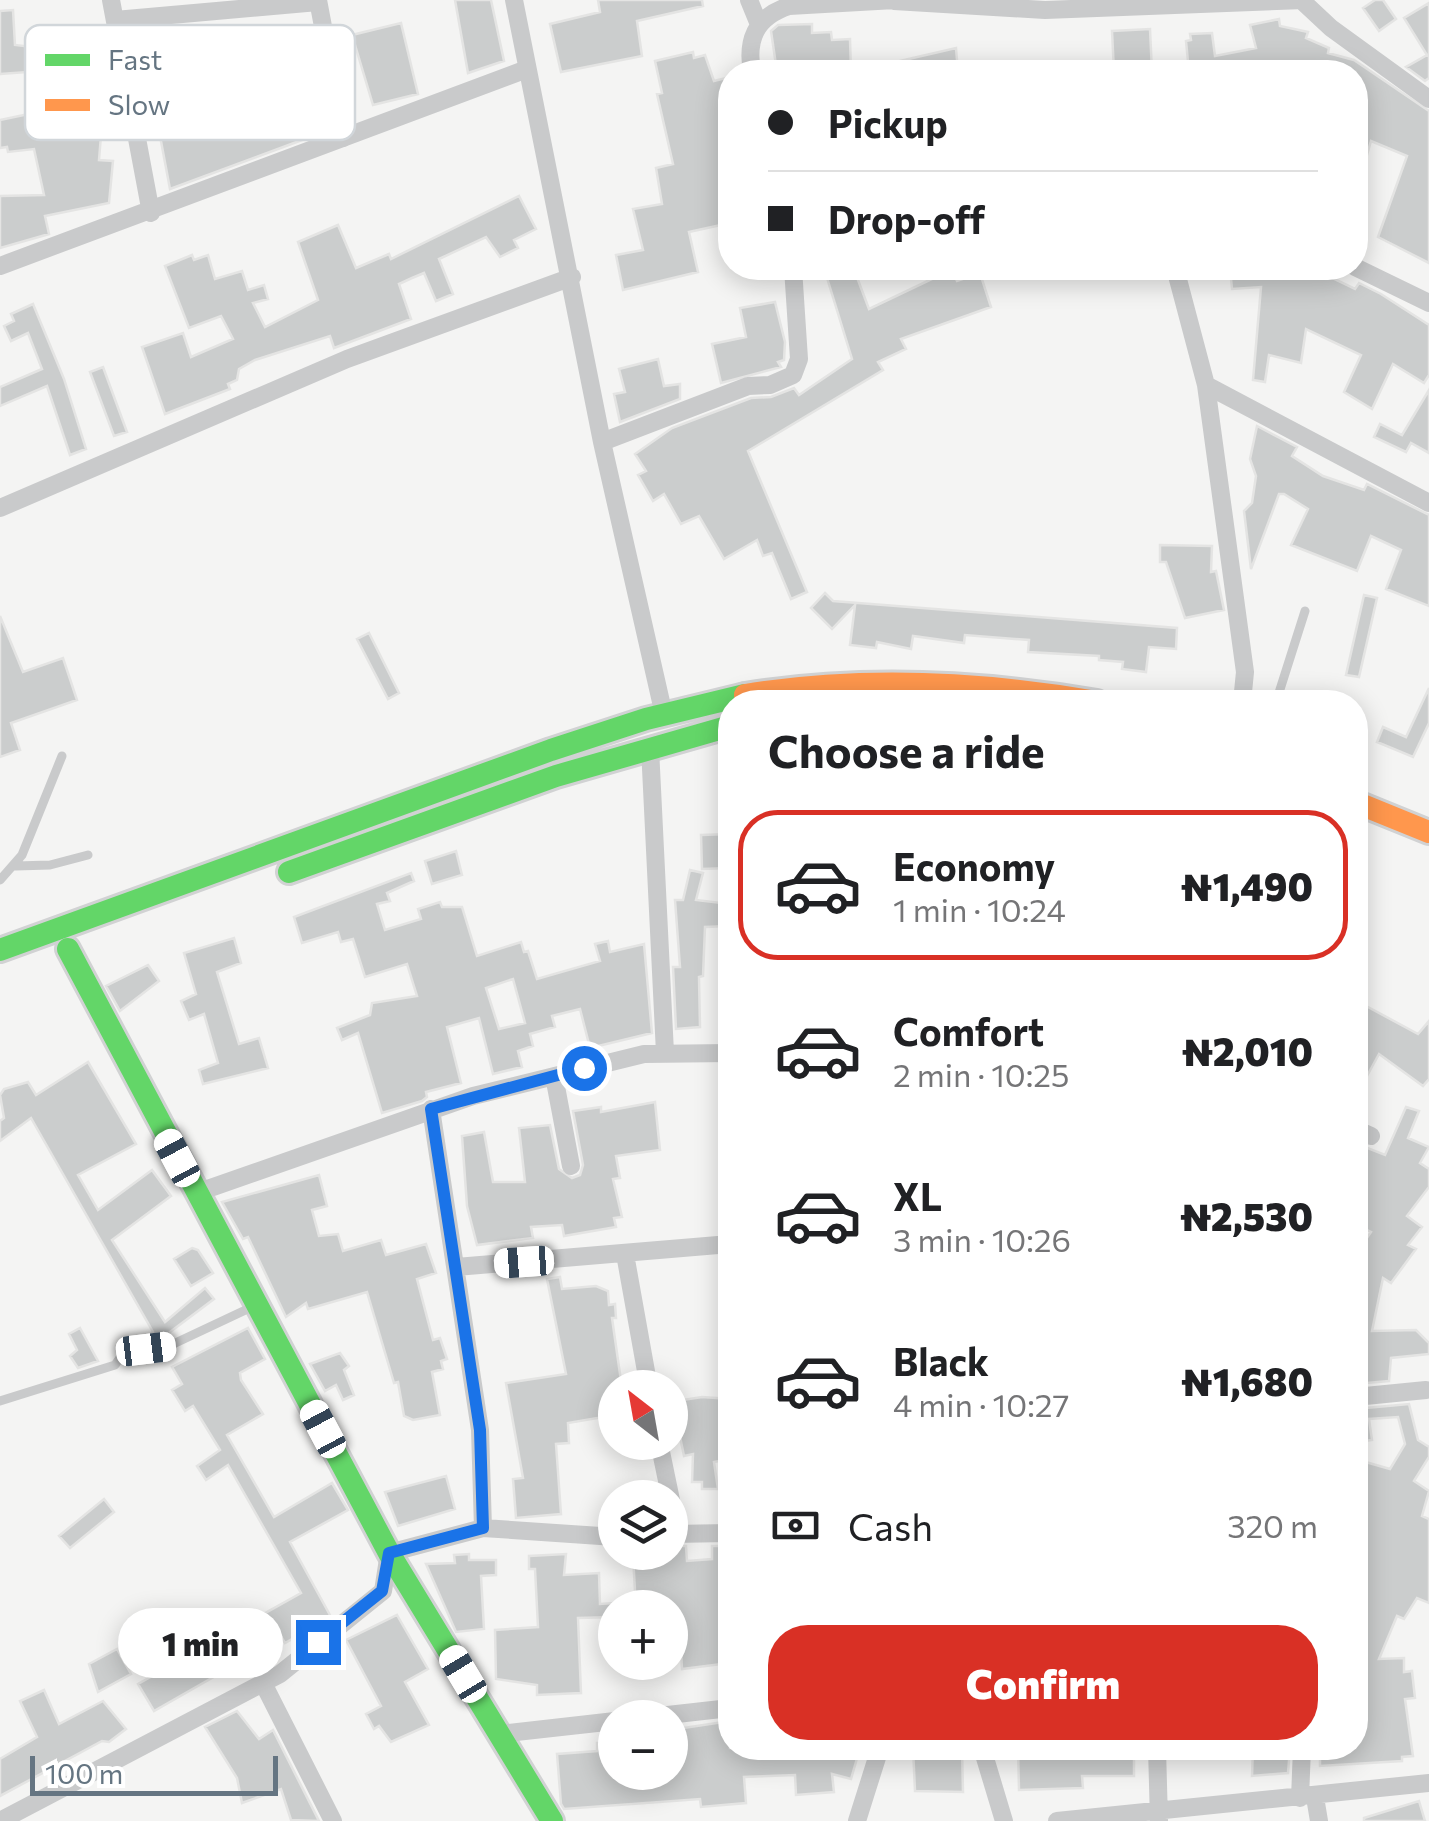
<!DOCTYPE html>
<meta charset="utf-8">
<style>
body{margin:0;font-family:Commissioner,sans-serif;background:#f2f2f2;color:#202124;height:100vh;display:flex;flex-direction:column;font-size:38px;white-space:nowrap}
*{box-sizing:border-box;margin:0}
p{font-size:32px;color:#757577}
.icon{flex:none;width:55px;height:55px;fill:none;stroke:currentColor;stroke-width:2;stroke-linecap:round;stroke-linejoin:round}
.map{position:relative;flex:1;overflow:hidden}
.side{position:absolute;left:718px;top:690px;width:650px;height:1070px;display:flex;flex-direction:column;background:#fff;border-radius:40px;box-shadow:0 5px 25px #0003}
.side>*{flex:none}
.guide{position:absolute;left:718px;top:60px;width:650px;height:220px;border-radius:40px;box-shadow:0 5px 25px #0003;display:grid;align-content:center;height:220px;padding:0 50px;background:#fff}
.needle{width:65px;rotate:329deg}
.buttons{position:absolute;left:598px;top:1370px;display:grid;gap:20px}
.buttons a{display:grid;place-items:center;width:90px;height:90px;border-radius:50%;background:#fff;box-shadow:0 5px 25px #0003;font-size:50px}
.scale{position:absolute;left:30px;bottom:25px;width:248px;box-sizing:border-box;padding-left:10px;border:5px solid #657582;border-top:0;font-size:28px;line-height:35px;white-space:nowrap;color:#657582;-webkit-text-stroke:8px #fff;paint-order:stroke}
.end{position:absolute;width:45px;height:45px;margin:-22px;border:12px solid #1a73e8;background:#fff;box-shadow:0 0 0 5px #fff}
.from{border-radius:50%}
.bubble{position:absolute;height:70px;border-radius:35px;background:#fff;box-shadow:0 5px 25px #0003;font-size:32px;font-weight:800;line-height:70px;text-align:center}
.car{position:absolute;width:30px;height:60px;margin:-30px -15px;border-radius:12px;box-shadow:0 0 8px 2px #0007;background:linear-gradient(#fff 24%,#345 0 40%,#fff 0 76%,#345 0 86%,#fff 0)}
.guide b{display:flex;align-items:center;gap:35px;height:95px;font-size:38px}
.guide b+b{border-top:2px solid #e0e0e0}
.guide i{width:25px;height:25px;background:#202124}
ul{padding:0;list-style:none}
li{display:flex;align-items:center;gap:30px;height:150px;margin:0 20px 15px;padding:0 30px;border:5px solid transparent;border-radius:40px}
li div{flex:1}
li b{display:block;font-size:38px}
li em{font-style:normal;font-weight:800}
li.current{border-color:#d93025}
li>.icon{width:90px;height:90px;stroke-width:1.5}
h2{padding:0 50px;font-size:45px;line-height:120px}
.pay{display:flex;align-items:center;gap:25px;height:110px;padding:0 50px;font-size:38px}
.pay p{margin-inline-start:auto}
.primary-button{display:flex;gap:20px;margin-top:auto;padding:20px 50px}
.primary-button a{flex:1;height:115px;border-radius:40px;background:#d93025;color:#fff;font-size:40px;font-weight:800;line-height:115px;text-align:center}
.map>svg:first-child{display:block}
.building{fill:#cbcdcd;stroke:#e4e4e3;stroke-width:2.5;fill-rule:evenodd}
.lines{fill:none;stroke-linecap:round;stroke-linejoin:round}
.fast-casing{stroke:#d1d2d3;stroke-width:28}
.slow-casing{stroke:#d1d2d3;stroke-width:28}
.lane{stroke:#c9cacb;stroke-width:9}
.street{stroke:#c9cacb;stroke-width:18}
.fast{stroke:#63d668;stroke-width:22}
.slow{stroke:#ff974d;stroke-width:22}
.route{stroke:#1a73e8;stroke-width:12}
.key{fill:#fff;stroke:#d1d6da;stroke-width:2.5}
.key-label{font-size:28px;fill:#657582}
</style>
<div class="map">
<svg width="1429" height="1821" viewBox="0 0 1429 1821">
<rect width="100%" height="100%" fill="#f4f4f3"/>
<path class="building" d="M455 0H491L504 61 468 73Z
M598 0H702L703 6 637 21 642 56 561 72 550 24 600 12Z
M1375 0H1383L1396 19 1379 31 1363 8Z
M1429 3V78L1425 81 1406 67 1427 55 1404 18Z
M13 10 15 45 49 49 91 44 92 75 26 79 27 72 0 74V11Z
M1279 19 1280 26 1308 32 1306 38 1329 48 1328 53 1354 60 1429 111V263L1378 237 1407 156 1371 141 1359 183H1355V72H1189L1186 41 1191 40 1190 34 1212 33 1215 56 1256 48 1250 25Z
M401 23 418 94 373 105 352 35Z
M812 24V33L831 32 832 40 850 39 851 72H777L771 31 778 25Z
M1150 29 1152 72H1114L1112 31Z
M288 30 289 66 294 65 303 113 302 140 170 189 157 120 237 104 232 64 172 79 169 71 163 72 156 48 228 33Z
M956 48 958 72H875L874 67Z
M693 52 694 58 705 55 714 81 730 77V223L689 232 698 272 623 290 616 255 643 250 633 209 662 204 656 168 673 164 657 94 662 93 655 61Z
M61 98 104 99 99 160 113 161 109 203 45 216 49 234 0 248V196L44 195 34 149 8 152 7 147 0 148V120L62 107Z
M519 196 536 229 514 240 518 248 500 257 486 237 439 259 453 294 436 301 424 273 412 278 399 284 411 319 334 348 330 336 255 360 239 369 237 380 228 384 230 389 165 414 142 347 183 333 191 357 233 339 221 316 189 328 165 266 192 255 194 260 208 255 215 279 242 271 248 290 264 285 268 299 253 303 265 327 318 300 298 242 338 225 356 268 389 254 391 259Z
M824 268H837L839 277 855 272 869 309 934 278 932 268H951L957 281 980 273 991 307 901 339 906 349 878 362 883 370 748 451 807 592 791 599 772 553 763 556 757 540 724 559 699 516 681 524 664 494 653 501 638 475 646 471 635 454 672 428 751 398 771 397 794 388 799 395 852 359Z
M1230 268H1327L1324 274 1355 289 1359 283 1381 294 1429 325V375L1424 383 1393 364 1372 409 1344 392 1361 355 1306 329 1301 363 1269 355 1265 382 1253 380 1261 287 1232 289Z
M775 302 785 342 784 360 778 362 781 367 721 383 712 344 746 337 740 308Z
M33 304 64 379 86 449 70 455 47 386 0 406V387L42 369 28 333 11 341 4 326 14 321 11 314Z
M658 359 664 386 680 384V399L620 422 614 394 625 392 619 369Z
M103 367 127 432 114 436 90 372Z
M1429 390V453L1411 443 1406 452 1374 437 1380 424 1402 435Z
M1257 426 1297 447 1292 456 1323 476 1364 490 1367 484 1429 515V606L1386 589 1401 550 1371 536 1357 571 1291 545 1308 509 1284 494H1279L1251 569 1244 511 1252 503 1256 476 1250 459Z
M1160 545 1212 546 1211 572 1216 571 1224 610 1185 618 1166 562H1160Z
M825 593 833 601 1177 628 1176 649 1149 647 1146 672 1122 669 1123 662 1099 660V656L1028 652 1029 640 965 635 964 643 913 636 911 649 877 642 876 648 850 645 855 605 832 629 811 608Z
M1364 595 1377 598 1359 677 1346 675Z
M0 616 23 672 63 658 77 700 11 723 20 750 0 757Z
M369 633 399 693 388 699 357 639Z
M1429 688V723L1413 757 1377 742 1383 727 1406 737Z
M730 834V868L702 869 701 835Z
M456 851 462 875 432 884 425 861Z
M690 870 703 873 696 900 730 904V926L705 927 703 976 699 977 700 1027 676 1029 673 967H680L675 900H683Z
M411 873 414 881 387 893 390 901 377 904 385 930 421 919 418 909 440 902 442 907H462L477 956 521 942 524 952 528 951 537 979 600 961 595 944 608 941 610 952 644 944 652 1033 590 1048 580 1009 552 1016 555 1027 530 1034 533 1046 518 1051 522 1067 493 1074 479 1018 447 1027 461 1083 426 1092 427 1097 422 1101 382 1113 358 1033 342 1040 337 1028 370 1015 372 1003 417 996 407 964 365 977 353 939 341 942 338 932 302 943 294 917ZM513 979 525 1023 499 1029 486 988Z
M234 938 241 963 217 972 239 1044 259 1038 268 1068 203 1084 199 1070 218 1063 204 1014 189 1020 181 1001 196 994 184 953Z
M148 965 159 981 120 1011 106 986Z
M1355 1000 1418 1034 1429 1021V1079L1423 1086 1379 1054 1355 1098Z
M88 1062 136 1144 78 1175 98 1210 152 1170 171 1196 112 1240 165 1322 205 1288 214 1299 162 1338 144 1340 153 1332 31 1118 0 1141V1121L4 1118 0 1095 4 1089 28 1082 36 1095Z
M655 1102 660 1150 616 1156 620 1178 613 1179 622 1217 614 1218 616 1227 564 1236 562 1225 531 1227 533 1238 477 1245 467 1206 462 1136 484 1132 493 1182H525L519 1128 550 1125 559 1169 572 1178 580 1175 583 1165 573 1111 601 1107V1112Z
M1406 1107 1419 1111 1408 1138 1429 1147 1420 1163 1429 1169V1187L1407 1216 1422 1227 1408 1245 1416 1249 1391 1283 1383 1278 1372 1331 1416 1330 1429 1343V1354L1391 1358 1389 1381 1355 1384V1255L1371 1232 1355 1224V1143L1385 1155Z
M319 1175 327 1206 312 1210 319 1236 338 1234 343 1251 381 1240 386 1255 426 1244 436 1273 417 1279 433 1340 440 1338 447 1359 441 1361 443 1369 432 1372 440 1415 413 1420 404 1416 398 1382 394 1383 367 1292 308 1309 306 1303 286 1317 248 1237 243 1239 222 1202Z
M192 1248 198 1250 213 1273 191 1286 174 1259Z
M560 1277 562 1289 596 1286 608 1291 609 1305 615 1304 616 1318H612L622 1388H615V1415L568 1423 569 1443 556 1444 561 1514 516 1518 513 1479 523 1478 506 1383 566 1374 547 1279Z
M80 1328 98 1361 78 1368 70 1356 77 1350 69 1334Z
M248 1328 265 1359 240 1373 241 1380 263 1414 227 1435 274 1517 332 1483 348 1510 290 1542 331 1617 285 1643 274 1625 223 1654 231 1667 154 1711 138 1684 301 1593 228 1465 206 1480 197 1466 220 1450 193 1406 185 1411 172 1390 182 1384 172 1367Z
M340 1353 349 1366 344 1370 354 1395 343 1400 336 1385 325 1391 310 1364Z
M702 1397 730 1399V1459L714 1462 718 1489H702V1482H692L693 1454 684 1456 678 1427H673L670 1416V1402Z
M1409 1404 1418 1440 1429 1447V1457L1414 1481 1429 1491 1422 1516 1429 1519V1603L1417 1598 1404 1619 1397 1616 1379 1659 1404 1658V1672L1412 1671 1415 1698 1405 1699 1413 1756 1402 1757V1761L1320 1766V1748H1355V1459L1390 1469 1405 1444 1398 1417 1369 1419 1372 1440 1358 1442 1355 1409Z
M446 1476 455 1509 398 1526 385 1492Z
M104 1499 114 1512 70 1548 59 1536Z
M670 1546H686L687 1561 712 1559V1546H726V1558H730V1663L682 1669 679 1611 636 1608 633 1556 670 1554Z
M469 1554V1560H496V1575L481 1576 484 1629 456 1632 426 1564 455 1563 454 1555Z
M566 1554 564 1575 599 1573 600 1604 614 1603 615 1617 578 1618 581 1693 537 1695V1685L496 1679 495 1630 538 1627 535 1569H529V1556Z
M397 1615 428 1669 405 1682 429 1725 391 1742 379 1726 374 1729 366 1714 381 1706 346 1640Z
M117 1649 131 1674 98 1692 89 1664Z
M44 1690 59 1724 103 1701 126 1729 109 1742 102 1741 0 1796V1759L37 1737 20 1701Z
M237 1711 259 1739 273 1730 319 1821 291 1820 281 1789 242 1803 237 1778 205 1727Z
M730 1721V1748H860L851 1779 832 1774 834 1792 796 1795 795 1775 744 1777 746 1803 701 1807 700 1799 564 1809 561 1804 557 1754 597 1751V1743L615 1742V1773L670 1772V1730Z
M913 1748H962L963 1792 915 1791Z
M1018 1748H1134V1776H1082L1083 1788 1019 1790Z
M1253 1748H1290L1288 1773 1252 1776Z
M1419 1801 1425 1821H1364V1818Z"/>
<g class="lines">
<defs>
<path id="fast" d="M289 872 556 776 730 726
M68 949 389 1553 552 1821
M0 950 551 750 646 719 745 695"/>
<path id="slow" d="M745 695C862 676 981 682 1097 702
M1355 802 1429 832"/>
</defs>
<use href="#fast" class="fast-casing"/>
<use href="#slow" class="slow-casing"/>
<path class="lane" d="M1276 702 1305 611
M16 866 50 865 88 855
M0 880 22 855 62 756
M0 1401 115 1365 126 1349 169 1346 254 1306"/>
<path class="street" d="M111 0 151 213
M318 0 344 138
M514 0 602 442 664 715
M749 0 758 22
M1301 0 1331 28 1429 99
M894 1 1045 10 1304 0
M115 20 318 2
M752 72C746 39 756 17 789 6L895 0
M0 266 527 69
M1355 267 1429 303
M1175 268 1206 385 1245 672 1242 702
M1206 385 1429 503
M602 442 748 386 770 385 793 375 799 359 793 268
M0 508 347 359 572 277
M650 748 665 1053
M554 1076 571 1166
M431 1109 480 1430 483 1528
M1355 1129 1371 1136
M196 1193 473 1096 644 1054 730 1053
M625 1254 649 1388
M456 1267 730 1244
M1355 1397 1426 1390
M659 1442 678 1534
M671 1534 730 1533
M262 1681 333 1821
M641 1718 730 1708
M499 1734 615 1721
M982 1748 1004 1821
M1157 1748 1159 1821
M1315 1797 1319 1821
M1300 1798 1302 1748
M0 1821 280 1674 383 1591 389 1553 483 1528 615 1537
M857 1821 880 1748
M1057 1821 1429 1783"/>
<use href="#fast" class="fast"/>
<use href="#slow" class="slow"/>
</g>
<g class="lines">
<path class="route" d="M318 1642 382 1591 389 1553 483 1528 480 1430 431 1109 584 1068"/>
</g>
<rect x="25" y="25" width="330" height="115" rx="15" class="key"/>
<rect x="45" y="54" width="45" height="12" fill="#63d668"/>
<rect x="45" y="99" width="45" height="12" fill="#ff974d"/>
<g class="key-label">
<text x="108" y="70">Fast</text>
<text x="108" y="115">Slow</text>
</g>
</svg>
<div class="buttons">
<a><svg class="needle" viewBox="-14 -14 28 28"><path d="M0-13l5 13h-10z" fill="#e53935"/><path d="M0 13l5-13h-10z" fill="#757577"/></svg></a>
<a><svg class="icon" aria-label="layers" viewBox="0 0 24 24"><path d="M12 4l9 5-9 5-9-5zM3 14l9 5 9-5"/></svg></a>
<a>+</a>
<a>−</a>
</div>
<div class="scale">100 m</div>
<i class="end from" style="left:584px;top:1068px"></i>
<i class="end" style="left:318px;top:1642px"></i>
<div class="bubble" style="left:118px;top:1608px;width:165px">1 min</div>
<i class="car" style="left:177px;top:1158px;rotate:332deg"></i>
<i class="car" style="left:524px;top:1262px;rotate:266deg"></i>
<i class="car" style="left:146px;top:1349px;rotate:83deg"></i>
<i class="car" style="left:323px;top:1429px;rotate:332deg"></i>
<i class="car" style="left:463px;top:1674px;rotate:329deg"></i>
<div class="guide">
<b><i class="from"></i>Pickup</b>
<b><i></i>Drop-off</b>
</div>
<section class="side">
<h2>Choose a ride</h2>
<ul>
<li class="current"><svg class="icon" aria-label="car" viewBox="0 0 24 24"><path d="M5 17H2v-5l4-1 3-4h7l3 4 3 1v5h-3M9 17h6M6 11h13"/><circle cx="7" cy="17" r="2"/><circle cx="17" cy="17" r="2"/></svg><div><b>Economy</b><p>1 min · 10:24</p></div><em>₦1,490</em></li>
<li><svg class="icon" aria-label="car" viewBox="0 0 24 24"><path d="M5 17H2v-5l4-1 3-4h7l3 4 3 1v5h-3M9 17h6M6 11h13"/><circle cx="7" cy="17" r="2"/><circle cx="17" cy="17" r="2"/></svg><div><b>Comfort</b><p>2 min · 10:25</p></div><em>₦2,010</em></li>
<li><svg class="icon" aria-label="car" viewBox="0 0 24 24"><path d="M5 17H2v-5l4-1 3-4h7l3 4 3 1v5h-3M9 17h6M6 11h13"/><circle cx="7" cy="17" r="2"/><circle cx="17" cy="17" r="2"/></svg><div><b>XL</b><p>3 min · 10:26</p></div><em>₦2,530</em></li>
<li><svg class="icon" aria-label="car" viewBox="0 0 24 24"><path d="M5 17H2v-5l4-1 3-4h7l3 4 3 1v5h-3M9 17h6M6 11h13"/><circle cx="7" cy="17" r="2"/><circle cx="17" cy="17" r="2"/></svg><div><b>Black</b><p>4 min · 10:27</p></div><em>₦1,680</em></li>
</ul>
<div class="pay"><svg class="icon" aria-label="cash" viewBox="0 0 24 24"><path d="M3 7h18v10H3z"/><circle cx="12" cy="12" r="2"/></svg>Cash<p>320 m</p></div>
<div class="primary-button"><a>Confirm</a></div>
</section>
</div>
